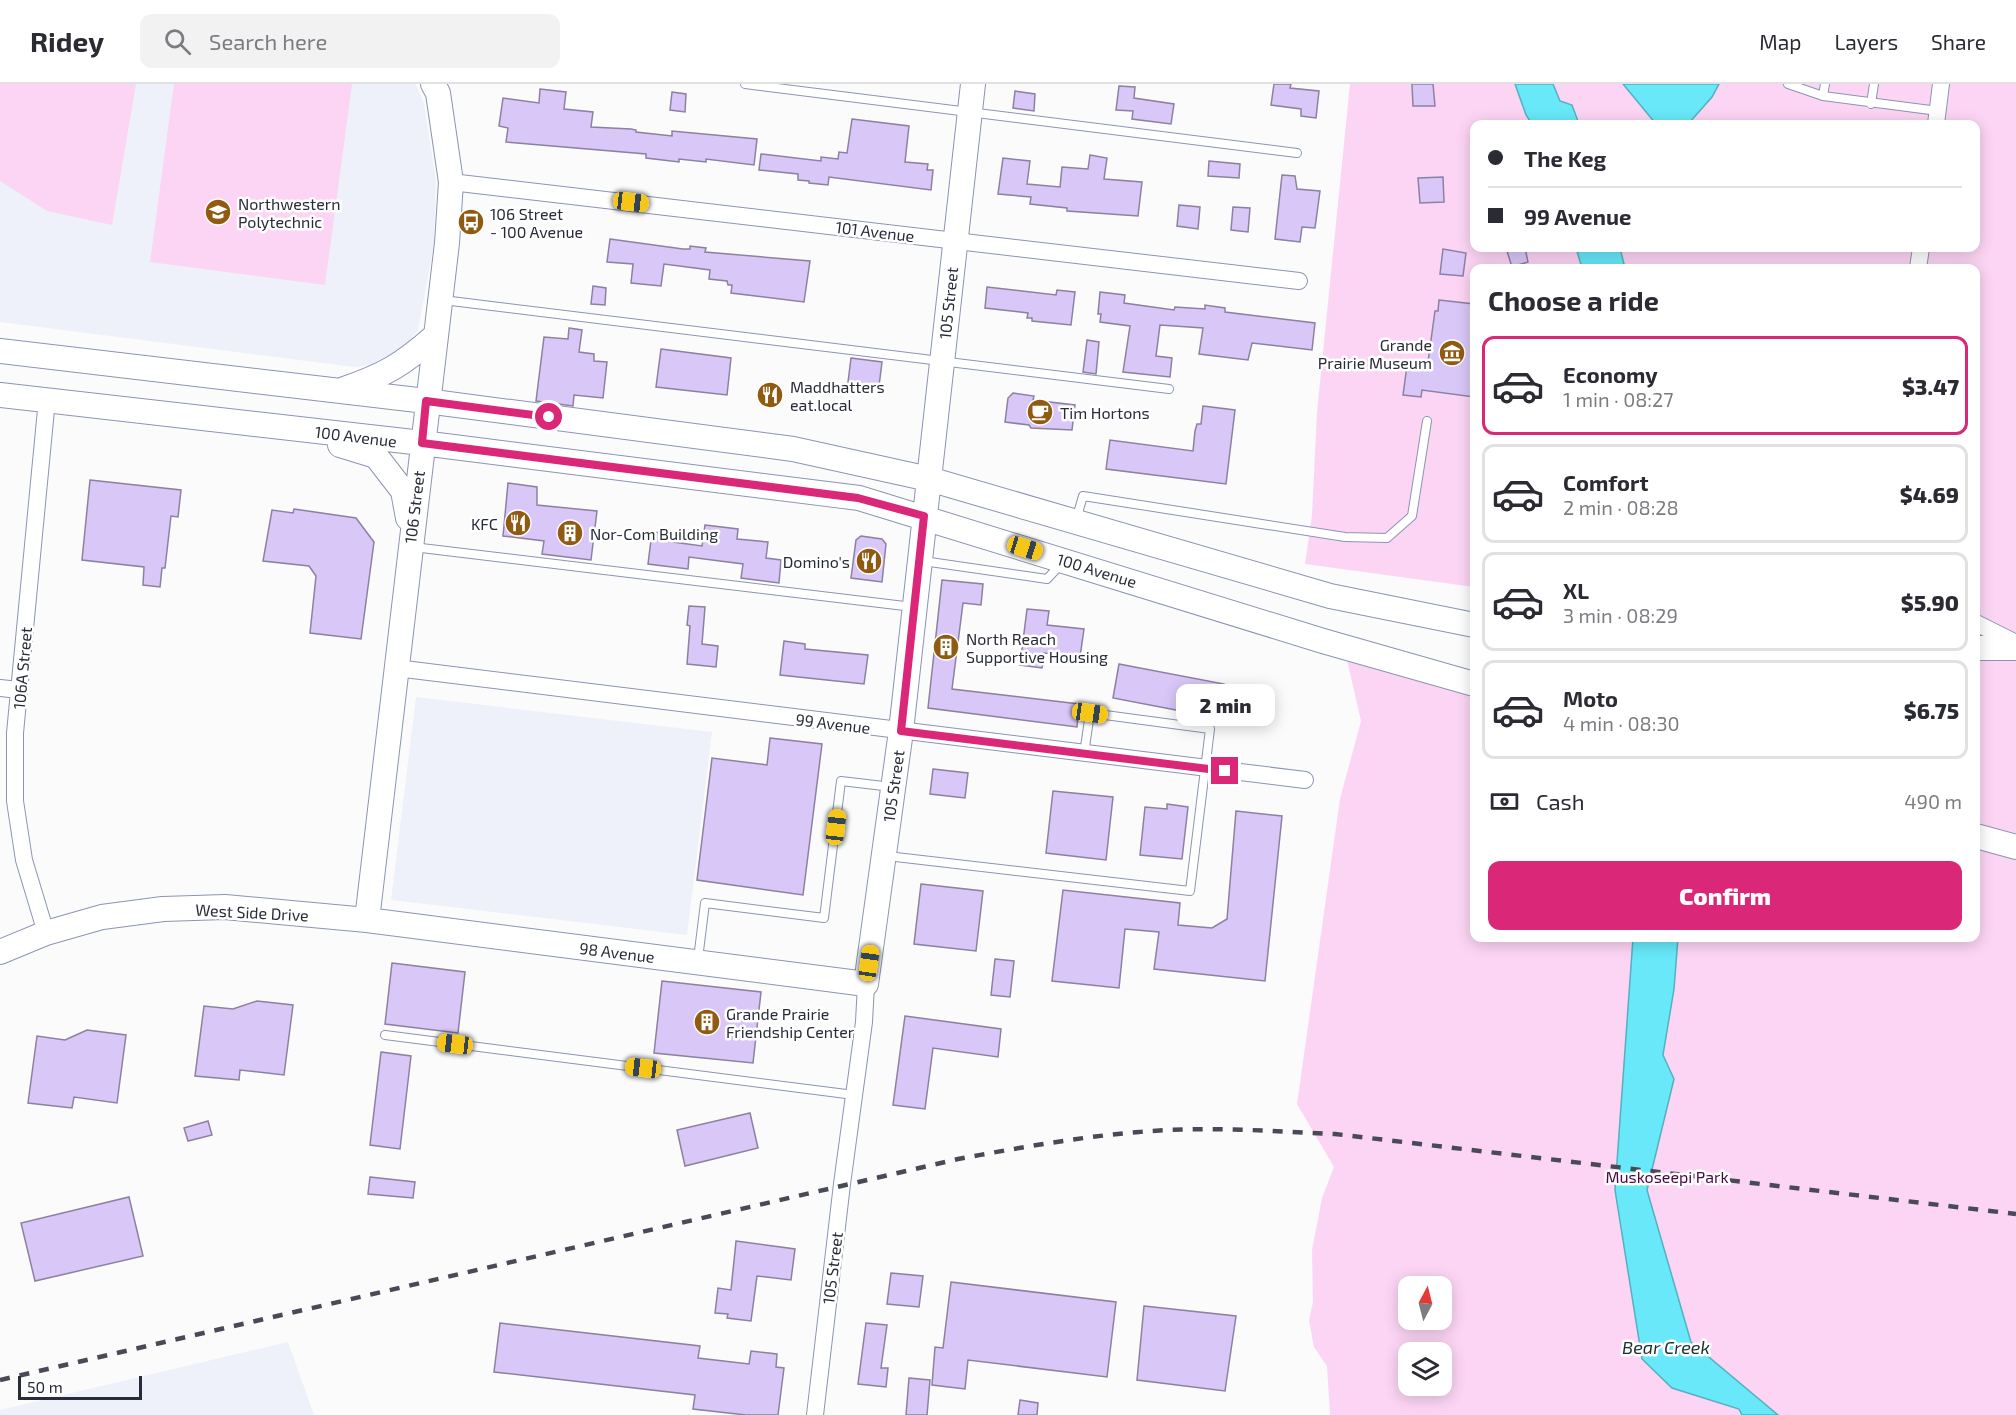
<!DOCTYPE html>
<meta charset="utf-8">
<style>
body{margin:0;font-family:"Exo 2",sans-serif;background:#f2f2f3;color:#2b2b33;height:100vh;display:flex;flex-direction:column;font-size:22px;white-space:nowrap}
*{box-sizing:border-box;margin:0}
p{font-size:20px;color:#7c7c81}
.icon{flex:none;width:33px;height:33px;fill:none;stroke:currentColor;stroke-width:2;stroke-linecap:round;stroke-linejoin:round}
.map{position:relative;flex:1;overflow:hidden}
.drawer{position:absolute;left:1470px;top:180px;width:510px;height:678px;display:flex;flex-direction:column;background:#fff;border-radius:12px;box-shadow:0 3px 15px #0003}
.drawer>*{flex:none}
.guide{position:absolute;left:1470px;top:36px;width:510px;height:132px;border-radius:12px;box-shadow:0 3px 15px #0003;display:grid;align-content:center;height:132px;padding:0 18px;background:#fff}
.needle{width:39px;rotate:7deg}
.fabs{position:absolute;left:1398px;top:1192px;display:grid;gap:12px}
.fabs a{display:grid;place-items:center;width:54px;height:54px;border-radius:12px;background:#fff;box-shadow:0 3px 15px #0003;font-size:30px}
.scale{position:absolute;left:18px;bottom:15px;width:124px;box-sizing:border-box;padding-left:6px;border:3px solid #282c39;border-top:0;font-size:16px;line-height:21px;white-space:nowrap;color:#282c39;-webkit-text-stroke:4px #fff;paint-order:stroke}
.end{position:absolute;width:27px;height:27px;margin:-14px;border:8px solid #db2777;background:#fff;box-shadow:0 0 0 3px #fff}
.from{border-radius:50%}
.bubble{position:absolute;height:42px;border-radius:12px;background:#fff;box-shadow:0 3px 15px #0003;font-size:20px;font-weight:800;line-height:42px;text-align:center}
.car{position:absolute;width:18px;height:36px;margin:-18px -9px;border-radius:8px;box-shadow:0 0 4px 2px #0007;background:linear-gradient(#f5c518 24%,#345 0 40%,#f5c518 0 76%,#345 0 86%,#f5c518 0)}
.guide b{display:flex;align-items:center;gap:21px;height:57px;font-size:22px}
.guide b+b{border-top:2px solid #e1e1e2}
.guide i{width:15px;height:15px;background:#2b2b33}
ul{padding:0;list-style:none}
li{display:flex;align-items:center;gap:18px;height:99px;margin:0 12px 9px;padding:0 6px;border:3px solid #e1e1e2;border-radius:12px}
li div{flex:1}
li b{display:block;font-size:22px}
li em{font-style:normal;font-weight:800}
li.active{border-color:#db2777}
li>.icon{width:54px;height:54px;stroke-width:1.5}
h2{padding:0 18px;font-size:27px;line-height:72px}
.pay{display:flex;align-items:center;gap:15px;height:66px;padding:0 18px;font-size:22px}
.pay p{margin-inline-start:auto}
.action{display:flex;gap:12px;margin-top:auto;padding:12px 18px}
.action a{flex:1;height:69px;border-radius:12px;background:#db2777;color:#fff;font-size:24px;font-weight:800;line-height:69px;text-align:center}
header{display:flex;align-items:center;gap:36px;box-sizing:border-box;height:84px;padding:0 30px;background:#fff;border-bottom:2px solid #e1e1e2}
header strong{font-size:28px}
nav{display:flex;gap:33px;margin-inline-start:auto;font-size:21px}
.search{width:420px;height:54px;background:#f2f2f3;display:flex;align-items:center;gap:15px;box-sizing:border-box;padding:0 21px;border-radius:12px;color:#7c7c81;font-size:22px}
.map>svg:first-child{display:block}
.built{fill:#eef1f9}
.green{fill:#fcd5f4;fill-rule:evenodd}
.water{fill:#68e8f9;stroke:#55b0bf;stroke-width:1.5}
.building{fill:#d9c7f8;stroke:#8c81a0;stroke-width:1.5}
.lines{fill:none;stroke-linecap:round;stroke-linejoin:round}
.lane-casing{stroke:#8a95b3;stroke-width:10}
.street-casing{stroke:#8a95b3;stroke-width:18}
.secondary-casing{stroke:#8a95b3;stroke-width:26}
.lane{stroke:#fff;stroke-width:8}
.street{stroke:#fff;stroke-width:16}
.secondary{stroke:#fff;stroke-width:24}
.rail{stroke:#484b56;stroke-width:4.5;stroke-dasharray:10 10;stroke-linecap:butt}
.route{stroke:#db2777;stroke-width:8}
.labels{text-anchor:middle;dominant-baseline:central;stroke-width:5;stroke-linejoin:round;paint-order:stroke}
.poi-label{font-size:16px;fill:#282c39;stroke:#fff;text-anchor:start}
.street-label{font-size:16px;fill:#282c39;stroke:#fff}
.park-label{font-size:16px;fill:#490842;stroke:#fff}
.water-label{font-size:18px;font-style:italic;fill:#192f32;stroke:#fff}
</style>
<header>
<strong>Ridey</strong>
<div class="search"><svg class="icon" aria-label="search" viewBox="0 0 24 24"><circle cx="10" cy="10" r="6"/><path d="M15 15l6 6"/></svg>Search here</div>
<nav><a>Map</a><a>Layers</a><a>Share</a></nav>
</header>
<div class="map">
<svg width="2016" height="1331" viewBox="0 0 2016 1331">
<rect width="100%" height="100%" fill="#fbfbfb"/>
<path class="built" d="M0 0H416L424 20 436 96 434 160 418 246 408 259 395 269 374 281 354 283 0 238Z
M416 613 712 648 687 851 391 816Z
M288 1258 314 1331H0V1326Z"/>
<path class="green" d="M0 0H136L112 141 47 127 0 97Z
M174 0H352L325 201 150 178Z
M1350 0H2016V1331H1330L1327 1282 1314 1263 1309 1236 1313 1218 1312 1166 1322 1114 1334 1083 1297 1020 1340 715 1361 637 1347 576 1474 606V854H1976V184H1474V503L1305 480 1312 431 1317 328ZM1474 40H1976V164H1474ZM1408 1203H1442V1236H1408ZM1408 1269H1442V1302H1408Z"/>
<path class="water" d="M1515 0H1553L1560 17 1572 21 1579 40H1532L1526 31Z
M1623 0H1719L1712 13 1689 39 1656 40Z
M1576 164H1620L1625 184H1582Z
M1633 854H1678L1674 905 1663 971 1674 995 1647 1106 1691 1258 1778 1331H1742L1739 1325 1672 1304 1642 1275 1615 1106Z"/>
<path class="building" d="M1274 0H1291L1290 4 1319 7 1316 34 1301 32V25L1271 21Z
M1412 0H1433L1435 22H1413Z
M1119 2 1135 3 1134 14 1174 20 1171 40 1132 35 1133 27 1116 26Z
M540 5 566 8 564 25 593 28 591 43 631 45 636 46V48L672 52V47L757 55 754 81 706 75V78L679 75V78L646 74V70L506 58 508 44 499 42 503 14 539 19Z
M1015 7 1035 10 1034 27 1013 24Z
M672 8 686 10 685 28 670 26Z
M852 35 909 42 905 78 928 80 927 86H933L931 106 829 93 828 101 809 99V97L798 96V90L759 86 761 70 821 77V73L838 75 839 68 847 69Z
M1090 71 1107 74 1104 95 1142 98 1138 132 1067 127V124L1030 120 1031 113 998 110 1003 74 1030 77 1027 100 1060 103 1062 83 1088 85Z
M1209 77 1240 80 1239 94 1208 92Z
M1282 91 1295 92 1297 105 1320 107 1315 144 1302 143 1300 158 1275 155Z
M1443 93 1444 118 1420 119 1418 94Z
M1179 121 1200 123 1198 145 1177 142Z
M1233 123 1250 124 1248 148 1231 146Z
M610 155 683 165H690V162L706 164 705 168 810 177 804 218 731 209 732 201H728L727 197 709 195 710 186 664 180 661 202 631 199 633 180 607 178Z
M1506 164H1525L1528 178 1512 183Z
M1443 165 1466 169 1463 192 1440 190Z
M593 202 606 204 605 221 591 220Z
M987 203 1056 211 1057 206 1075 208 1071 241 1032 237V234H1027L1028 229 985 224Z
M1100 208 1125 211 1124 219 1174 226 1175 223 1205 225V221L1225 224V228L1315 239 1312 266 1252 259 1248 276 1199 270 1203 244 1160 241 1156 272 1172 274 1170 293 1123 288 1130 242 1100 238 1101 230H1098Z
M1439 216 1474 220V313L1422 306 1421 313 1403 311 1407 282 1427 285 1435 227H1438Z
M569 244 582 246 579 268 594 270V277L607 278 603 314 574 311 573 322 536 317 544 253 568 255Z
M1087 256 1099 258 1096 290 1083 288Z
M661 265 731 274 727 311 656 303Z
M851 274 882 278 879 302 848 298Z
M1013 309 1034 312 1033 316 1075 321 1072 346 1031 344 1029 341 1005 338 1008 314Z
M1203 322 1235 326 1226 400 1106 385 1110 356 1193 367 1195 347 1197 340H1201Z
M90 396 181 406 178 433 171 432 165 484H162L160 503 143 501 144 483 82 476Z
M508 399 537 403V421L597 427 591 476 542 470 544 457 503 452Z
M294 425 356 434 374 458 361 555 310 549 316 492 309 482 263 477 272 426 293 429Z
M705 441 738 445 737 455 768 458 766 474 781 476 779 499 741 494 743 480 689 473 688 485 648 480 652 448 674 450 673 458 702 462Z
M861 452 882 455 886 460 882 498 851 494 856 456Z
M942 496 983 500 981 521 963 519 952 605 1079 620 1077 643 928 624Z
M689 522 705 523 702 560 718 562 716 583 687 580 690 542 687 541Z
M1027 525 1049 527 1047 541 1084 545 1080 573 1044 569 1042 584 1020 581Z
M784 557 805 560V565L868 571 864 600 780 591Z
M1119 580 1224 600 1218 634 1113 614Z
M770 654 822 660 803 811 697 796 712 674 767 681Z
M933 685 968 689 965 714 930 710Z
M1053 707 1113 713 1106 776 1046 769Z
M1167 720 1188 723 1182 775 1140 771 1145 723 1167 725Z
M1236 727 1282 732 1265 897 1154 885 1159 848 1125 845 1119 904 1052 897 1063 806 1180 819 1178 841 1212 844 1227 835Z
M921 800 983 807 976 867 914 860Z
M995 875 1014 877 1010 913 991 911Z
M392 879 465 888 458 949 385 940Z
M662 897 761 908 753 979 654 969Z
M257 917 293 921 284 991 240 986 239 996 195 992 204 922 233 925Z
M905 932 1001 945 998 973 933 964 925 1025 893 1021Z
M87 946 126 951 117 1019 74 1013 72 1024 28 1019 37 952 65 956Z
M381 968 411 972 400 1065 370 1061Z
M750 1029 758 1064 685 1082 677 1046Z
M208 1037 212 1051 188 1057 184 1044Z
M370 1093 415 1098 413 1114 368 1110Z
M129 1113 143 1172 35 1197 21 1139Z
M736 1157 795 1165 791 1196 757 1192 751 1237 727 1234 728 1230 715 1229 718 1204 731 1206Z
M891 1189 923 1192 919 1223 887 1220Z
M951 1198 1116 1218 1107 1293 968 1276 965 1305 932 1301 935 1263 943 1264Z
M1144 1222 1236 1232 1225 1307 1137 1296Z
M500 1239 700 1262 698 1274 749 1280 751 1267 777 1270 776 1283 784 1284 778 1331H746L693 1325 695 1311 494 1288Z
M866 1239 887 1241 881 1284H888L886 1303 858 1300Z
M909 1294 930 1296 927 1331H906Z
M1020 1316 1038 1319 1037 1331H1018Z"/>
<g class="lines">
<defs>
<path id="lane" d="M745 0 1297 69
M1788 0 1823 12 1938 27
M1823 12 1825 0
M1871 20 1874 0
M443 216 1169 305
M1076 436 1083 412 1345 453 1387 454 1412 432 1427 337
M413 463 913 523
M923 477 1047 495 1061 480
M887 772 1190 807 1210 645 1090 629 1084 670
M698 875 705 819 824 834 841 697 892 703
M385 951 854 1011"/>
<path id="street" d="M1936 40 1941 0
M451 98 1299 197
M1918 184 1921 164
M1976 539 2016 559
M396 584 1305 696
M0 604 19 606
M46 849 24 776 15 717V649L47 315
M815 1331 842 1100 864 938 866 900"/>
<path id="secondary" d="M0 267 426 317 793 365 929 395 1330 512 1474 541
M344 305C385 291 402 281 435 252
M0 311 422 359 859 414 1323 557 1474 600
M340 361 376 372 403 407 408 434
M1976 564H2016
M1976 752 2016 763
M367 836 447 159 451 98 438 9 433 0
M0 868 46 849 102 833 163 825 225 823 367 836 866 900 901 647 973 0"/>
</defs>
<use href="#lane" class="lane-casing"/>
<use href="#street" class="street-casing"/>
<use href="#secondary" class="secondary-casing"/>
<use href="#lane" class="lane"/>
<use href="#street" class="street"/>
<use href="#secondary" class="secondary"/>
<path class="rail" d="M0 1296 958 1075C1018 1064 1078 1053 1139 1048 1204 1042 1270 1047 1335 1050L2016 1130"/>
</g>
<g class="lines">
<path class="route" d="M549 333 426 317 422 359 858 414 924 432 901 647 1225 687"/>
</g>
<defs>
<symbol id="university-disc" viewBox="-11 -11 22 22"><circle r="9.5" fill="#915a11" stroke="#fff"/><path d="M0-5L7-2L0 1L-7-2ZM-4 1L0 2.5L4 1V4Q0 6-4 4Z" fill="#fff"/></symbol>
<symbol id="bus-disc" viewBox="-11 -11 22 22"><circle r="9.5" fill="#915a11" stroke="#fff"/><path d="M-5-6H5V4H4V6H2V4H-2V6H-4V4H-5ZM-3.5-4V0h7V-4ZM-3.5 1.2v1.5H-2V1.2ZM2 1.2v1.5H3.5V1.2Z" fill="#fff"/></symbol>
<symbol id="museum-disc" viewBox="-11 -11 22 22"><circle r="9.5" fill="#915a11" stroke="#fff"/><path d="M0-6L6-3V-2H-6V-3ZM-5-1h2V3h-2ZM-1-1h2V3h-2ZM3-1h2V3H3ZM-6 4H6V6H-6Z" fill="#fff"/></symbol>
<symbol id="restaurant-disc" viewBox="-11 -11 22 22"><circle r="9.5" fill="#915a11" stroke="#fff"/><path d="M-5-6h1v4h1v-4h1v4h1v-4h1v5L-1.5 .5V6h-2V.5L-5-1ZM5-6V6H3V1.5H1.5Q1.5-4 5-6Z" fill="#fff"/></symbol>
<symbol id="cafe-disc" viewBox="-11 -11 22 22"><circle r="9.5" fill="#915a11" stroke="#fff"/><path d="M-5.5-4.5H6V0H3Q3 3.5 0 3.5H-2.5Q-5.5 3.5-5.5 0ZM3-3.2v2h1.7v-2ZM-6 4.5H4V6H-6Z" fill="#fff"/></symbol>
<symbol id="building-disc" viewBox="-11 -11 22 22"><circle r="9.5" fill="#915a11" stroke="#fff"/><path d="M-4-6H4V6H1V3H-1V6H-4ZM-2.5-4.3h1.7v1.8h-1.7ZM.8-4.3h1.7v1.8H.8ZM-2.5-1h1.7V.8h-1.7ZM.8-1h1.7V.8H.8Z" fill="#fff"/></symbol>
</defs>
<g fill-rule="evenodd">
<use href="#university-disc" x="203" y="113" width="30" height="30"/>
<use href="#bus-disc" x="456" y="123" width="30" height="30"/>
<use href="#museum-disc" x="1437" y="254" width="30" height="30"/>
<use href="#restaurant-disc" x="755" y="296" width="30" height="30"/>
<use href="#cafe-disc" x="1025" y="313" width="30" height="30"/>
<use href="#restaurant-disc" x="503" y="424" width="30" height="30"/>
<use href="#building-disc" x="555" y="434" width="30" height="30"/>
<use href="#restaurant-disc" x="854" y="462" width="30" height="30"/>
<use href="#building-disc" x="931" y="548" width="30" height="30"/>
<use href="#building-disc" x="692" y="923" width="30" height="30"/>
</g>
<g class="labels">
<g class="poi-label">
<text x="238" y="119">Northwestern<tspan x="238" dy="18">Polytechnic</tspan></text>
<text x="490" y="129">106 Street<tspan x="490" dy="18">- 100 Avenue</tspan></text>
<text x="1432" y="260" text-anchor="end">Grande<tspan x="1432" dy="18">Prairie Museum</tspan></text>
<text x="790" y="302">Maddhatters<tspan x="790" dy="18">eat.local</tspan></text>
<text x="1060" y="328">Tim Hortons</text>
<text x="498" y="439" text-anchor="end">KFC</text>
<text x="590" y="449">Nor-Com Building</text>
<text x="850" y="477" text-anchor="end">Domino's</text>
<text x="966" y="554">North Reach<tspan x="966" dy="18">Supportive Housing</tspan></text>
<text x="726" y="929">Grande Prairie<tspan x="726" dy="18">Friendship Center</tspan></text>
</g>
<g class="street-label">
<text transform="translate(875 147) rotate(7)">101 Avenue</text>
<text transform="translate(948 219) rotate(-84)">105 Street</text>
<text transform="translate(356 352) rotate(7)">100 Avenue</text>
<text transform="translate(414 423) rotate(-83)">106 Street</text>
<text transform="translate(1097 486) rotate(17)">100 Avenue</text>
<text transform="translate(22 584) rotate(-85)">106A Street</text>
<text transform="translate(833 639) rotate(7)">99 Avenue</text>
<text transform="translate(893 702) rotate(-82)">105 Street</text>
<text transform="translate(252 828) rotate(3)">West Side Drive</text>
<text transform="translate(617 868) rotate(7)">98 Avenue</text>
<text transform="translate(832 1184) rotate(-83)">105 Street</text>
</g>
<g class="park-label">
<text x="1667" y="1092">Muskoseepi Park</text>
</g>
<g class="water-label">
<text x="1666" y="1263">Bear Creek</text>
</g>
</g>
</svg>
<div class="fabs">
<a><svg class="needle" viewBox="-14 -14 28 28"><path d="M0-13l5 13h-10z" fill="#e53935"/><path d="M0 13l5-13h-10z" fill="#7c7c81"/></svg></a>
<a><svg class="icon" aria-label="layers" viewBox="0 0 24 24"><path d="M12 4l9 5-9 5-9-5zM3 14l9 5 9-5"/></svg></a>
</div>
<div class="scale">50 m</div>
<i class="end from" style="left:549px;top:333px"></i>
<i class="end" style="left:1225px;top:687px"></i>
<div class="bubble" style="left:1176px;top:600px;width:99px">2 min</div>
<i class="car" style="left:631px;top:118px;rotate:97deg"></i>
<i class="car" style="left:1025px;top:464px;rotate:107deg"></i>
<i class="car" style="left:1090px;top:629px;rotate:98deg"></i>
<i class="car" style="left:836px;top:743px;rotate:7deg"></i>
<i class="car" style="left:869px;top:879px;rotate:8deg"></i>
<i class="car" style="left:455px;top:960px;rotate:277deg"></i>
<i class="car" style="left:643px;top:984px;rotate:277deg"></i>
<div class="guide">
<b><i class="from"></i>The Keg</b>
<b><i></i>99 Avenue</b>
</div>
<section class="drawer">
<h2>Choose a ride</h2>
<ul>
<li class="active"><svg class="icon" aria-label="car" viewBox="0 0 24 24"><path d="M5 17H2v-5l4-1 3-4h7l3 4 3 1v5h-3M9 17h6M6 11h13"/><circle cx="7" cy="17" r="2"/><circle cx="17" cy="17" r="2"/></svg><div><b>Economy</b><p>1 min · 08:27</p></div><em>$3.47</em></li>
<li><svg class="icon" aria-label="car" viewBox="0 0 24 24"><path d="M5 17H2v-5l4-1 3-4h7l3 4 3 1v5h-3M9 17h6M6 11h13"/><circle cx="7" cy="17" r="2"/><circle cx="17" cy="17" r="2"/></svg><div><b>Comfort</b><p>2 min · 08:28</p></div><em>$4.69</em></li>
<li><svg class="icon" aria-label="car" viewBox="0 0 24 24"><path d="M5 17H2v-5l4-1 3-4h7l3 4 3 1v5h-3M9 17h6M6 11h13"/><circle cx="7" cy="17" r="2"/><circle cx="17" cy="17" r="2"/></svg><div><b>XL</b><p>3 min · 08:29</p></div><em>$5.90</em></li>
<li><svg class="icon" aria-label="car" viewBox="0 0 24 24"><path d="M5 17H2v-5l4-1 3-4h7l3 4 3 1v5h-3M9 17h6M6 11h13"/><circle cx="7" cy="17" r="2"/><circle cx="17" cy="17" r="2"/></svg><div><b>Moto</b><p>4 min · 08:30</p></div><em>$6.75</em></li>
</ul>
<div class="pay"><svg class="icon" aria-label="cash" viewBox="0 0 24 24"><path d="M3 7h18v10H3z"/><circle cx="12" cy="12" r="2"/></svg>Cash<p>490 m</p></div>
<div class="action"><a>Confirm</a></div>
</section>
</div>
